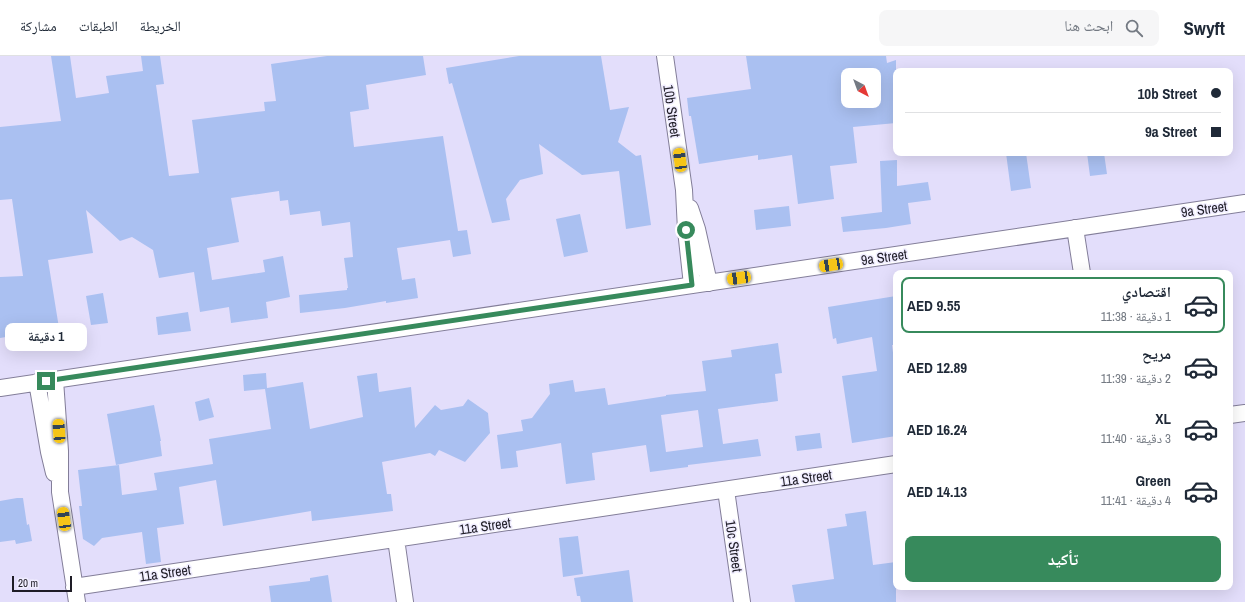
<!DOCTYPE html>
<html lang="ar">
<meta charset="utf-8">
<style>
body{margin:0;font-family:"Archivo Narrow","Noto Naskh Arabic",sans-serif;background:#f6f6f7;color:#1f2937;direction:rtl;height:100vh;display:flex;flex-direction:column;font-size:15px;white-space:nowrap}
*{box-sizing:border-box;margin:0}
p{font-size:13px;color:#747a83}
.icon{flex:none;width:22px;height:22px;fill:none;stroke:currentColor;stroke-width:2;stroke-linecap:round;stroke-linejoin:round}
.map{position:relative;flex:1;overflow:hidden;direction:ltr}
.side{position:absolute;left:893px;top:214px;width:340px;height:320px;display:flex;flex-direction:column;background:#fff;border-radius:8px;box-shadow:0 4px 16px #0002;direction:rtl}
.side>*{flex:none}
.banner{position:absolute;left:893px;top:12px;width:340px;height:88px;border-radius:8px;box-shadow:0 4px 16px #0002;direction:rtl;display:grid;align-content:center;height:88px;padding:0 12px;background:#fff}
.needle{width:26px;rotate:139deg}
.tools{position:absolute;left:841px;top:12px;display:grid;gap:8px}
.tools a{display:grid;place-items:center;width:40px;height:40px;border-radius:8px;background:#fff;box-shadow:0 4px 16px #0002;font-size:20px}
.scale{position:absolute;left:12px;bottom:10px;width:60px;box-sizing:border-box;padding-left:4px;border:2px solid #1e1c26;border-top:0;font-size:11px;line-height:14px;white-space:nowrap;color:#1e1c26;-webkit-text-stroke:3px #f0edff;paint-order:stroke}
.end{position:absolute;width:18px;height:18px;margin:-9px;border:5px solid #378a5c;background:#fff;box-shadow:0 0 0 2px #fff}
.from{border-radius:50%}
.bubble{position:absolute;height:28px;border-radius:8px;background:#fff;box-shadow:0 4px 16px #0002;font-size:13px;font-weight:800;line-height:28px;text-align:center;direction:rtl}
.car{position:absolute;width:12px;height:24px;margin:-12px -6px;border-radius:5px;box-shadow:0 0 3px 1px #0007;background:linear-gradient(#f5c518 24%,#345 0 40%,#f5c518 0 76%,#345 0 86%,#f5c518 0)}
.banner b{display:flex;align-items:center;gap:14px;height:38px;font-size:15px}
.banner b+b{border-top:1px solid #e0e1e3}
.banner i{width:10px;height:10px;background:#1f2937}
ul{padding:7px 0 0;list-style:none}
li{display:flex;align-items:center;gap:12px;height:56px;margin:0 8px 6px;padding:0 4px;border:2px solid transparent;border-radius:8px}
li div{flex:1}
li b{display:block;font-size:15px}
li em{font-style:normal;font-weight:800}
li.active{border-color:#378a5c}
li>.icon{width:36px;height:36px;stroke-width:1.5}
.cta{display:flex;gap:8px;margin-top:auto;padding:8px 12px}
.cta a{flex:1;height:46px;border-radius:8px;background:#378a5c;color:#fff;font-size:16px;font-weight:800;line-height:46px;text-align:center}
header{display:flex;align-items:center;gap:24px;box-sizing:border-box;height:56px;padding:0 20px;background:#fff;border-bottom:1px solid #e0e1e3}
header strong{font-size:19px}
nav{display:flex;gap:22px;margin-inline-start:auto;font-size:14px}
.search{width:280px;height:36px;background:#f6f6f7;display:flex;align-items:center;gap:10px;box-sizing:border-box;padding:0 14px;border-radius:8px;color:#747a83;font-size:15px}
.map>svg:first-child{display:block}
.building{fill:#aac0f1;fill-rule:evenodd}
.lines{fill:none;stroke-linecap:round;stroke-linejoin:round}
.street-casing{stroke:#837e99;stroke-width:18}
.street{stroke:#fff;stroke-width:16}
.route{stroke:#378a5c;stroke-width:5}
.labels{text-anchor:middle;dominant-baseline:central;stroke-width:3;stroke-linejoin:round;paint-order:stroke}
.street-label{font-size:14px;fill:#1e1c26;stroke:#f0edff}
</style>
<header>
<strong>Swyft</strong>
<div class="search"><svg class="icon" aria-label="search" viewBox="0 0 24 24"><circle cx="10" cy="10" r="6"/><path d="M15 15l6 6"/></svg>ابحث هنا</div>
<nav><a>الخريطة</a><a>الطبقات</a><a>مشاركة</a></nav>
</header>
<div class="map">
<svg width="1245" height="546" viewBox="0 0 1245 546">
<rect width="100%" height="100%" fill="#e3defb"/>
<path class="building" d="M51 0H70L76 42 109 37 106 20 143 15 141 0H160L164 28 156 29 169 120 199 117 192 64 265 55 264 46 276 45 271 8 327 0H423L426 19 366 29 369 53 350 56 354 91 443 80 458 175 467 174 471 198 453 201 450 184 397 192 402 224 415 222 418 242 386 247V245L345 252 300 257 299 239 347 234V232H348L344 202 353 201 350 166 322 170 320 155 290 159 288 144 280 145 279 135 231 142 239 186 207 192 212 224 265 216 263 204 283 200 290 241 266 246 268 262 231 267 229 251 200 256 194 216 159 222 153 194 132 181 120 185 86 154 93 197 48 204 59 272 0 282V221L23 220 12 143 0 144V71L61 65Z
M519 0H601L610 54 629 51 618 86 636 100 641 99 651 169 626 173 619 115 582 119 539 88 543 118 520 124 506 143 510 164 492 167 452 27 449 28 446 12Z
M746 0H886L887 7 896 4V67L853 71 857 107 830 110 834 143 798 148 792 99 758 104V99L699 108 691 60H689L687 42 751 33ZM848 19H874V45H848Z
M1006 97H1026L1031 132 1011 135Z
M1087 97H1104L1107 118 1090 120Z
M897 104V130L928 126 931 144 908 147 911 168 886 172 843 176 841 161 882 156 880 105Z
M789 150 791 170 756 174 754 154Z
M580 158 588 196 564 201 556 163Z
M103 237 108 267 91 269 86 240Z
M896 240V289H892L896 320V380L852 387 842 320 877 315 872 281 837 288 836 282 833 283 828 251Z
M188 256 191 275 158 279 156 261Z
M778 287 782 317 775 318 778 345 718 353 723 388 758 383 761 400 688 409V411L650 416 646 389 592 397 595 424 566 428 561 387 516 395 518 411 501 413 497 379 523 375 521 364 532 362 550 338 549 328 573 324 575 336 605 332 608 349 666 340V339L706 335 702 305 732 301 731 294ZM698 354 703 391 666 396 661 359Z
M266 317 267 332 303 326 310 373 363 361 357 320 377 317 379 336 411 331 415 372 435 349 441 354 463 350 468 343 488 357 490 377 465 406 439 394 435 400 430 397 382 406 387 438H391L393 455 312 465 311 455 223 470 216 424 179 431 184 468 157 472 161 506 146 508 142 476 102 482 94 490 83 483 79 450H82L78 414 119 409 122 439 157 434 154 417 213 408 209 383 271 373 265 333 244 335 243 319Z
M209 342 214 361 199 365 195 346Z
M154 349 161 385H160L162 400 116 409 107 358Z
M820 377 822 392 797 395 795 380Z
M17 442H23L27 469 29 468 32 485 16 488 15 484 0 486V445Z
M866 455 873 509 896 506V546H795L792 529 834 523 827 473 847 470 845 458Z
M578 480 583 518 563 521 559 482Z
M629 514 633 546H581L580 540H577L574 522Z
M328 519 332 546H271L269 530 310 525V522Z"/>
<g class="lines">
<defs>
<path id="street" d="M665 0 684 134 686 174 692 229
M690 152 697 173 709 227
M1075 172 1082 217
M55 324 60 395V436L77 546
M37 326 49 396 54 417
M0 332 1245 147
M1230 359 1245 357
M726 434 742 546
M396 483 405 546
M74 531 896 408"/>
</defs>
<use href="#street" class="street-casing"/>
<use href="#street" class="street"/>
</g>
<g class="lines">
<path class="route" d="M46 325 692 229 686 174"/>
</g>
<g class="labels">
<g class="street-label">
<text transform="translate(672 55) rotate(82)">10b Street</text>
<text transform="translate(1204 153) rotate(-8)">9a Street</text>
<text transform="translate(884 201) rotate(-8)">9a Street</text>
<text transform="translate(806 422) rotate(-8)">11a Street</text>
<text transform="translate(485 470) rotate(-8)">11a Street</text>
<text transform="translate(734 490) rotate(82)">10c Street</text>
<text transform="translate(165 517) rotate(-8)">11a Street</text>
</g>
</g>
</svg>
<div class="tools">
<a><svg class="needle" viewBox="-14 -14 28 28"><path d="M0-13l5 13h-10z" fill="#e53935"/><path d="M0 13l5-13h-10z" fill="#747a83"/></svg></a>
</div>
<div class="scale">20 m</div>
<i class="end from" style="left:686px;top:174px"></i>
<i class="end" style="left:46px;top:325px"></i>
<div class="bubble" style="left:5px;top:267px;width:82px">1 دقيقة</div>
<i class="car" style="left:680px;top:104px;rotate:352deg"></i>
<i class="car" style="left:831px;top:209px;rotate:261deg"></i>
<i class="car" style="left:739px;top:222px;rotate:262deg"></i>
<i class="car" style="left:59px;top:375px;rotate:356deg"></i>
<i class="car" style="left:64px;top:463px;rotate:352deg"></i>
<div class="banner">
<b><i class="from"></i>10b Street</b>
<b><i></i>9a Street</b>
</div>
<section class="side">
<ul>
<li class="active"><svg class="icon" aria-label="car" viewBox="0 0 24 24"><path d="M5 17H2v-5l4-1 3-4h7l3 4 3 1v5h-3M9 17h6M6 11h13"/><circle cx="7" cy="17" r="2"/><circle cx="17" cy="17" r="2"/></svg><div><b>اقتصادي</b><p>1 دقيقة · 11:38</p></div><em>AED 9.55</em></li>
<li><svg class="icon" aria-label="car" viewBox="0 0 24 24"><path d="M5 17H2v-5l4-1 3-4h7l3 4 3 1v5h-3M9 17h6M6 11h13"/><circle cx="7" cy="17" r="2"/><circle cx="17" cy="17" r="2"/></svg><div><b>مريح</b><p>2 دقيقة · 11:39</p></div><em>AED 12.89</em></li>
<li><svg class="icon" aria-label="car" viewBox="0 0 24 24"><path d="M5 17H2v-5l4-1 3-4h7l3 4 3 1v5h-3M9 17h6M6 11h13"/><circle cx="7" cy="17" r="2"/><circle cx="17" cy="17" r="2"/></svg><div><b>XL</b><p>3 دقيقة · 11:40</p></div><em>AED 16.24</em></li>
<li><svg class="icon" aria-label="car" viewBox="0 0 24 24"><path d="M5 17H2v-5l4-1 3-4h7l3 4 3 1v5h-3M9 17h6M6 11h13"/><circle cx="7" cy="17" r="2"/><circle cx="17" cy="17" r="2"/></svg><div><b>Green</b><p>4 دقيقة · 11:41</p></div><em>AED 14.13</em></li>
</ul>
<div class="cta"><a>تأكيد</a></div>
</section>
</div>
